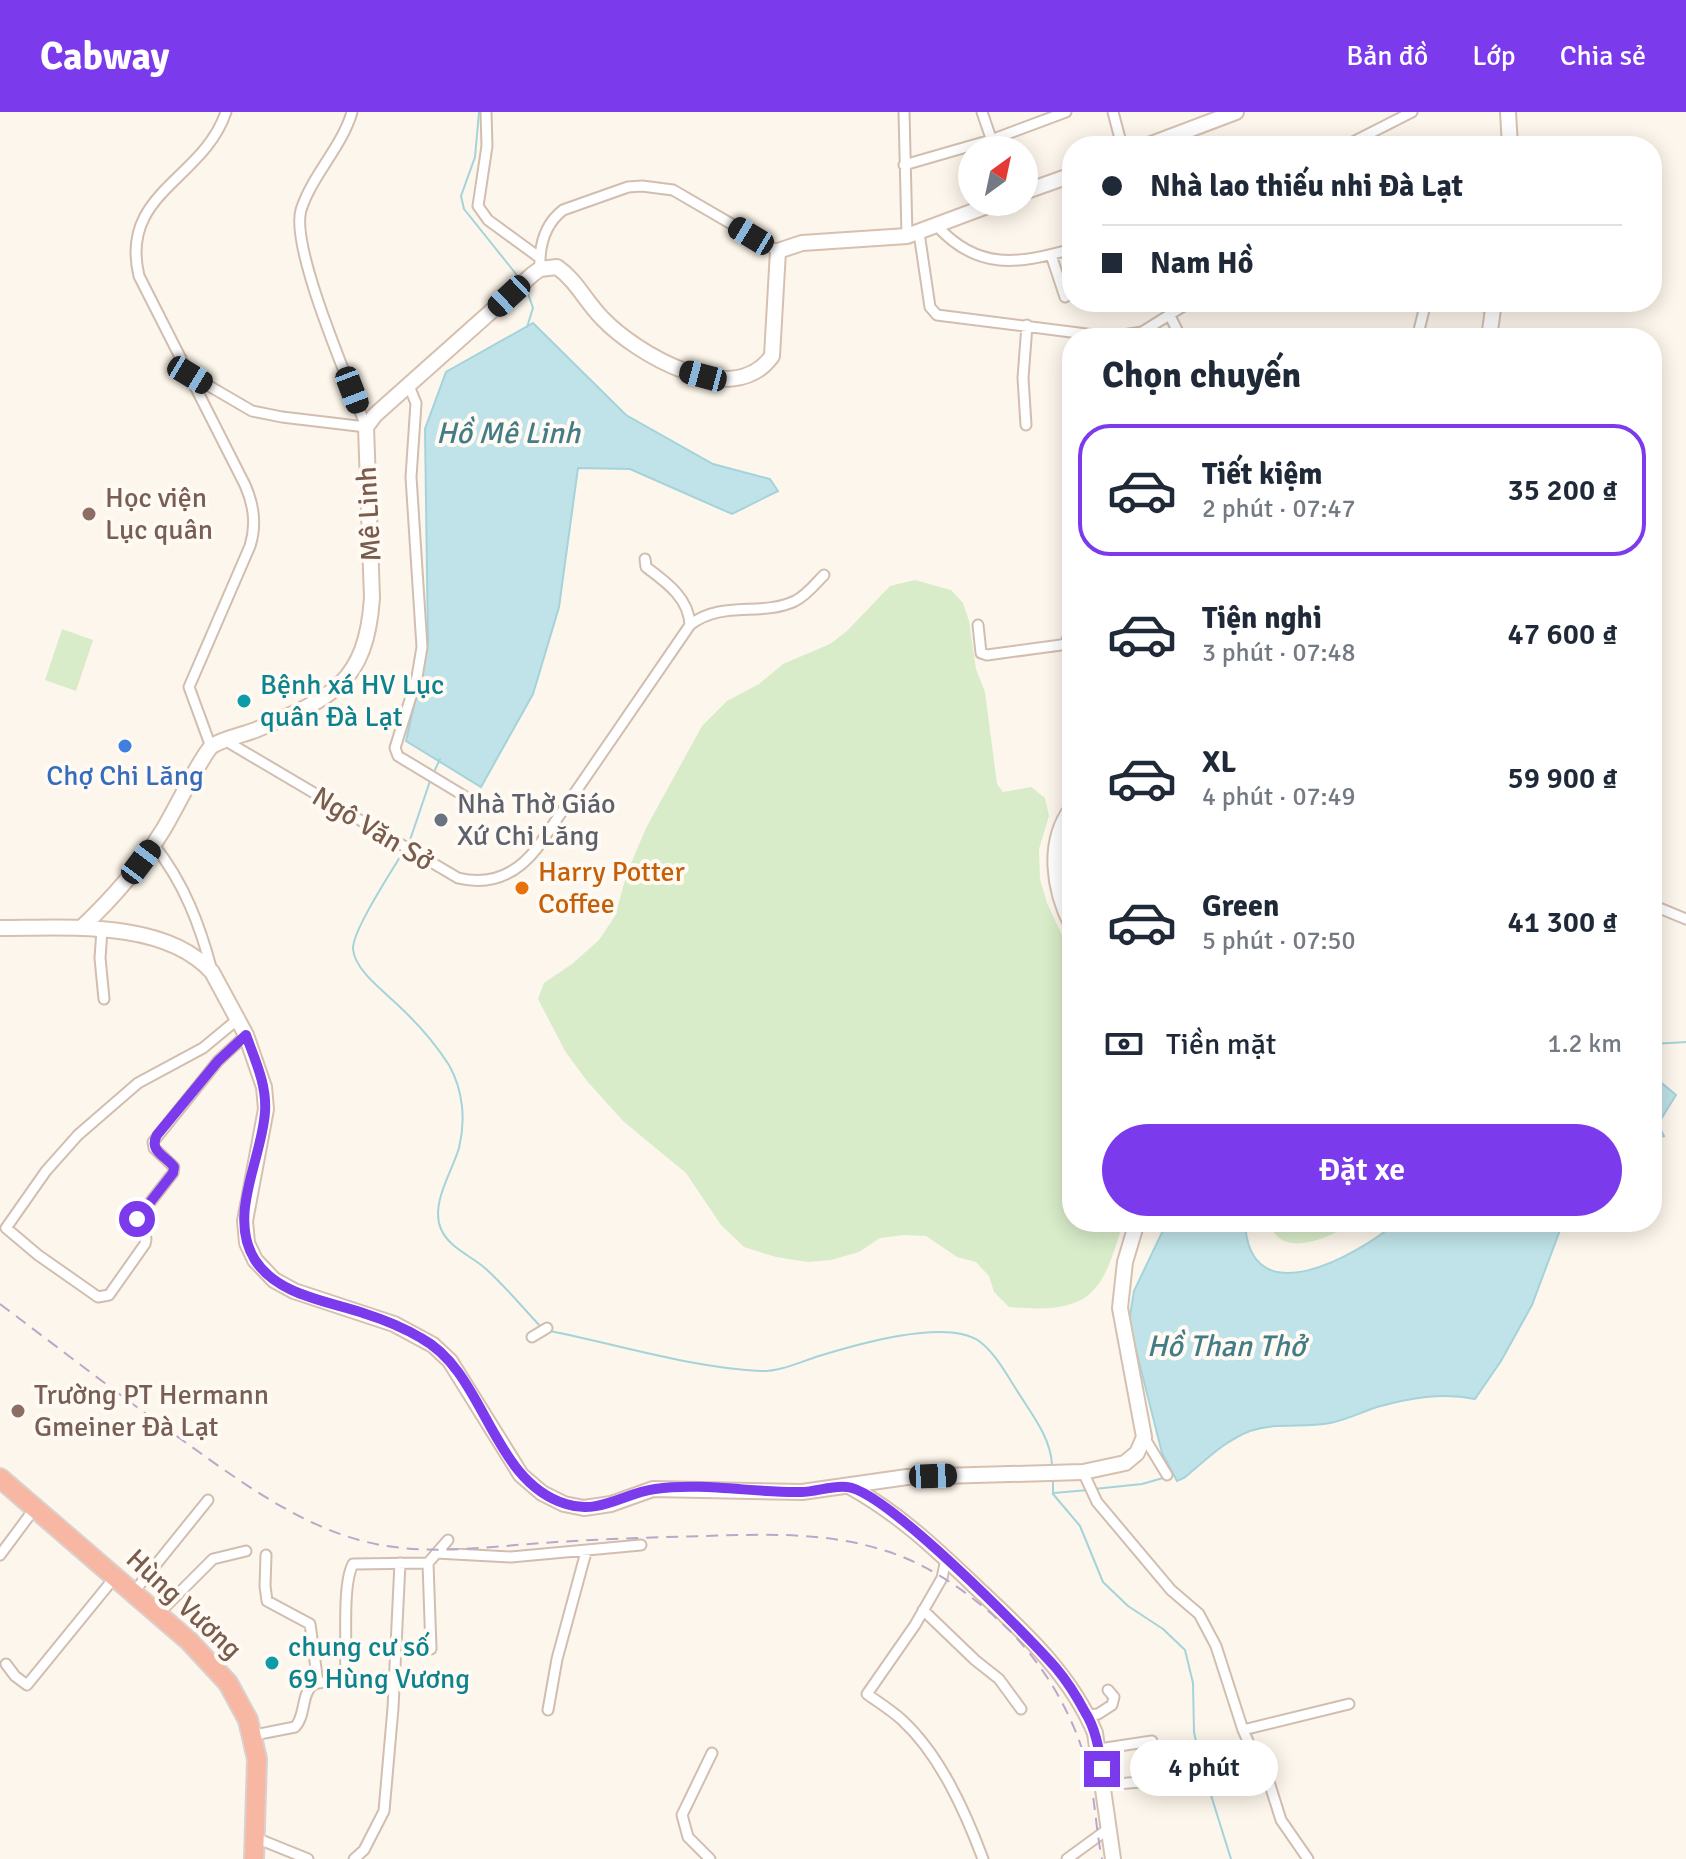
<!DOCTYPE html>
<html lang="vi">
<meta charset="utf-8">
<style>
body{margin:0;font-family:Signika,sans-serif;background:#f6f6f7;color:#1f2937;height:100vh;display:flex;flex-direction:column;font-size:30px;white-space:nowrap}
*{box-sizing:border-box;margin:0}
p{font-size:26px;color:#747a83}
.icon{flex:none;width:44px;height:44px;fill:none;stroke:currentColor;stroke-width:2;stroke-linecap:round;stroke-linejoin:round}
.map{position:relative;flex:1;overflow:hidden}
.drawer{position:absolute;left:1062px;top:216px;width:600px;height:904px;display:flex;flex-direction:column;background:#fff;border-radius:32px;box-shadow:0 4px 20px #0003}
.drawer>*{flex:none}
.hud{position:absolute;left:1062px;top:24px;width:600px;height:176px;border-radius:32px;box-shadow:0 4px 20px #0003;display:grid;align-content:center;height:176px;padding:0 40px;background:#fff}
.needle{width:52px;rotate:33deg}
.buttons{position:absolute;left:958px;top:24px;display:grid;gap:16px}
.buttons a{display:grid;place-items:center;width:80px;height:80px;border-radius:50%;background:#fff;box-shadow:0 4px 20px #0003;font-size:40px}
.end{position:absolute;width:36px;height:36px;margin:-18px;border:10px solid #7c3aed;background:#fff;box-shadow:0 0 0 4px #fff}
.from{border-radius:50%}
.bubble{position:absolute;height:56px;border-radius:28px;background:#fff;box-shadow:0 4px 20px #0003;font-size:26px;font-weight:600;line-height:56px;text-align:center}
.car{position:absolute;width:24px;height:48px;margin:-24px -12px;border-radius:10px;box-shadow:0 0 6px 2px #0007;background:linear-gradient(#222 24%,#8ab4d8 0 40%,#222 0 76%,#8ab4d8 0 86%,#222 0)}
.hud b{display:flex;align-items:center;gap:28px;height:76px;font-size:30px}
.hud b+b{border-top:2px solid #e0e1e3}
.hud i{width:20px;height:20px;background:#1f2937}
ul{padding:0;list-style:none}
li{display:flex;align-items:center;gap:24px;height:132px;margin:0 16px 12px;padding:0 24px;border:4px solid transparent;border-radius:32px}
li div{flex:1}
li b{display:block;font-size:30px}
li em{font-style:normal;font-weight:600}
li.current{border-color:#7c3aed}
li>.icon{width:72px;height:72px;stroke-width:1.5}
h2{padding:0 40px;font-size:36px;line-height:96px}
.pay{display:flex;align-items:center;gap:20px;height:88px;padding:0 40px;font-size:30px}
.pay p{margin-inline-start:auto}
.cta{display:flex;gap:16px;margin-top:auto;padding:16px 40px}
.cta a{flex:1;height:92px;border-radius:48px;background:#7c3aed;color:#fff;font-size:32px;font-weight:600;line-height:92px;text-align:center}
header{display:flex;align-items:center;gap:48px;box-sizing:border-box;height:112px;padding:0 40px;background:#7c3aed;color:#fff}
header strong{font-size:38px}
nav{display:flex;gap:44px;margin-inline-start:auto;font-size:28px}
.map>svg:first-child{display:block}
.green{fill:#d8ecc9}
.water{fill:#bfe3e8;stroke:#a5d3da;stroke-width:2}
.lines{fill:none;stroke-linecap:round;stroke-linejoin:round}
.stream{stroke:#a5d3da;stroke-width:2}
.street-casing{stroke:#d1beb0;stroke-width:13}
.secondary-casing{stroke:#d6c0b0;stroke-width:18}
.highway-casing{stroke:#dad1cd;stroke-width:22}
.street{stroke:#fff;stroke-width:9}
.secondary{stroke:#fff;stroke-width:14}
.highway{stroke:#f7b7a3;stroke-width:18}
.rail{stroke:#b9a8c9;stroke-width:2;stroke-dasharray:12 8;stroke-linecap:butt}
.route{stroke:#7c3aed;stroke-width:10}
.education-dot{fill:#8d6e63;stroke:#fffaf3;stroke-width:3}
.culture-dot{fill:#0f9aa8;stroke:#fffaf3;stroke-width:3}
.shop-dot{fill:#3f7fe0;stroke:#fffaf3;stroke-width:3}
.worship-dot{fill:#6b7280;stroke:#fffaf3;stroke-width:3}
.food-dot{fill:#e8710a;stroke:#fffaf3;stroke-width:3}
.labels{text-anchor:middle;dominant-baseline:central;stroke-width:8;stroke-linejoin:round;paint-order:stroke}
.education-label{font-size:28px;fill:#785e54;stroke:#fffaf3;text-anchor:start}
.street-label{font-size:28px;fill:#7a5c4d;stroke:#fffaf3}
.culture-label{font-size:28px;fill:#0d838f;stroke:#fffaf3;text-anchor:start}
.shop-label{font-size:28px;fill:#366cbe;stroke:#fffaf3}
.worship-label{font-size:28px;fill:#5b616d;stroke:#fffaf3;text-anchor:start}
.food-label{font-size:28px;fill:#c56008;stroke:#fffaf3;text-anchor:start}
.water-label{font-size:30px;font-style:italic;fill:#437c86;stroke:#fffaf3}
</style>
<header>
<strong>Cabway</strong>
<nav><a>Bản đồ</a><a>Lớp</a><a>Chia sẻ</a></nav>
</header>
<div class="map">
<svg width="1686" height="1747" viewBox="0 0 1686 1747">
<rect width="100%" height="100%" fill="#fdf6ec"/>
<path class="green" d="M915 468 951 478 963 491 969 509 976 557 985 580 997 672 1003 680 1031 675 1045 686 1049 704 1039 737 1040 767 1047 791 1072 845V1110H1123C1102 1184 1090 1202 1009 1195L994 1180 989 1164 976 1150 957 1145 926 1124 904 1123 880 1126 859 1140 831 1148 808 1150 776 1145 744 1135 721 1113 686 1061 623 1009 587 969 565 939 538 887 544 871 572 852 599 828 615 804 627 761 646 716 702 614 727 589 759 572 783 552 830 532 847 519 890 474Z
M62 517 93 528 76 579 45 568Z
M1266 1110H1356C1336 1121 1300 1141 1279 1126 1275 1122 1270 1115 1266 1110Z"/>
<path class="water" d="M533 211 626 303 713 352 770 367 778 379 732 402 630 357 578 356 559 495 533 582 481 675 406 629 428 532 425 317 446 260Z
M1652 963 1676 983 1658 1012 1664 1024 1652 1027Z
M1167 1110H1245C1249 1206 1358 1143 1397 1110H1563L1532 1193 1501 1249 1475 1287C1442 1280 1410 1286 1377 1295 1362 1300 1346 1308 1330 1311 1303 1316 1276 1310 1250 1319 1224 1329 1205 1349 1184 1366L1177 1369 1162 1341 1129 1210 1134 1179Z"/>
<g class="lines">
<path class="stream" d="M479 0 475 45 461 84 464 97 520 167
M526 176 533 196 527 215
M434 660 440 647
M409 731 430 669
M403 740C392 759 352 819 353 837 355 860 388 882 402 897 419 913 436 933 449 953 463 978 466 1008 459 1036 452 1060 430 1092 441 1117 449 1136 472 1144 486 1157 506 1175 523 1196 541 1215
M1652 932 1686 930
M1652 961 1659 969
M550 1219C620 1233 688 1255 760 1259 779 1260 800 1250 819 1244 855 1233 945 1206 979 1229 995 1241 1005 1260 1016 1277 1030 1300 1051 1325 1052 1353
M1053 1367V1382L1080 1414 1103 1470 1128 1494 1163 1517 1185 1538 1193 1571 1194 1620 1200 1648 1231 1747
M1094 1377 1142 1372 1163 1366
M1054 1381 1088 1378"/>
<defs>
<path id="street" d="M486 0 487 34 478 94 488 108 540 146
M904 0 907 124
M982 0 995 38
M1113 0 1122 34
M1345 34 1412 0
M904 53 991 28 1066 0
M937 114C978 159 1018 152 1072 137
M919 121 930 195 937 203 1110 225 1142 220 1190 190
M1051 143 1065 185
M540 157C539 134 545 112 563 98L628 75 642 74 673 78 778 139
M1465 190 1493 196
M1170 204 1181 226
M1417 226 1426 190
M192 264 252 299 282 305 366 315C350 272 290 136 301 98 312 63 342 35 352 0
M409 274 416 291 411 365 422 535 417 565 395 636 398 644 466 685
M1026 313 1023 266 1027 213
M645 447 646 455C666 470 689 486 690 513
M978 513 981 541 987 543 1061 533 1066 531 1072 514
M226 629 458 766C491 774 517 762 537 736L690 513C721 488 761 505 795 489 807 483 815 472 824 463
M211 635 189 575 250 434C257 412 254 393 245 373L139 164C119 81 203 68 226 0
M154 733C184 771 200 813 212 859
M1652 793 1686 807
M102 818 100 846 104 887
M238 907 203 936 138 971 78 1023 46 1059 6 1116 38 1143 98 1185 109 1183 145 1132 146 1127 137 1107 173 1061 174 1055 154 1036 153 1030 218 949 246 923
M532 1225 547 1216
M1144 1325 1167 1363
M1083 1360 1097 1390 1171 1478 1199 1502 1216 1534 1243 1618 1259 1654 1269 1670 1281 1708 1308 1747
M436 1441 511 1445 641 1433
M0 1443 35 1396
M266 1443 265 1474 267 1489 310 1512 318 1571
M946 1447 942 1466 915 1513 867 1582C878 1590 891 1598 902 1608 940 1643 965 1699 983 1747
M428 1451 431 1537
M133 1481 208 1388
M923 1498 975 1548 999 1567 1021 1597
M157 1503 213 1447 246 1439
M6 1552 15 1564 27 1573 115 1465
M548 1598 557 1547 586 1440
M1087 1603 1098 1602 1112 1593 1114 1585 1108 1578
M1243 1618 1349 1592
M254 1623 295 1615C306 1604 301 1581 313 1573 322 1567 336 1573 345 1569 348 1540 341 1474 353 1452L428 1451 448 1428
M1099 1637 1152 1629
M1103 1673 1154 1669
M256 1726 308 1747
M354 1747 364 1738 384 1699 393 1596 400 1451
M710 1747 688 1725 682 1703 712 1641
M1067 1747 1108 1717"/>
<path id="secondary" d="M1508 0 1510 34
M1146 34 1236 0
M1024 80 1072 63
M1489 226 1494 190
M1072 696C1046 731 1054 778 1072 814
M0 816C66 816 164 807 212 860L246 923 264 975 266 997 245 1109 247 1131 255 1148 274 1168 294 1179 394 1212 433 1233 450 1249 521 1363 542 1381 564 1392 584 1396 611 1392 653 1377 802 1380 907 1365 1083 1360 1125 1351 1137 1341 1144 1325 1120 1196 1125 1150 1137 1110
M81 816C112 787 140 755 163 718 172 704 203 641 212 634 224 626 244 623 258 617 331 586 366 572 372 486L366 315 375 303 533 162 540 157 557 155C576 168 586 190 602 206 636 242 733 299 772 244L778 139 802 131 907 124 998 90
M849 1374C900 1402 937 1438 979 1478 1024 1520 1071 1563 1095 1621L1113 1747"/>
<path id="highway" d="M0 1366 189 1529 228 1571 248 1608 257 1647 254 1747"/>
</defs>
<use href="#street" class="street-casing"/>
<use href="#secondary" class="secondary-casing"/>
<use href="#highway" class="highway-casing"/>
<use href="#street" class="street"/>
<use href="#secondary" class="secondary"/>
<use href="#highway" class="highway"/>
<path class="rail" d="M0 1192C64 1240 127 1289 192 1335 242 1371 298 1411 359 1428 423 1446 490 1434 556 1430 606 1427 656 1425 706 1424 765 1422 826 1420 883 1438 930 1452 974 1484 1009 1518 1044 1554 1070 1597 1085 1646 1095 1678 1095 1714 1102 1747"/>
</g>
<g class="lines">
<path class="route" d="M137 1107 173 1061 174 1055C166 1044 148 1039 157 1023L218 949 246 923C255 948 267 973 265 1000 262 1047 227 1104 255 1148 278 1184 329 1189 366 1202 385 1208 404 1216 421 1226 486 1261 491 1369 566 1392 599 1403 624 1381 655 1377 703 1370 753 1381 801 1380 816 1380 832 1373 847 1375 885 1378 1026 1522 1056 1556 1067 1569 1077 1585 1085 1600 1096 1617 1099 1638 1102 1657"/>
</g>
<g class="education-dot">
<circle cx="89" cy="402" r="8"/>
<circle cx="18" cy="1299" r="8"/>
</g>
<g class="culture-dot">
<circle cx="244" cy="589" r="8"/>
<circle cx="272" cy="1551" r="8"/>
</g>
<circle class="shop-dot" cx="125" cy="634" r="8"/>
<circle class="worship-dot" cx="441" cy="708" r="8"/>
<circle class="food-dot" cx="522" cy="776" r="8"/>
<g class="labels">
<g class="education-label">
<text x="105" y="386">Học viện<tspan x="105" dy="32">Lục quân</tspan></text>
<text x="34" y="1283">Trường PT Hermann<tspan x="34" dy="32">Gmeiner Đà Lạt</tspan></text>
</g>
<g class="street-label">
<text transform="translate(369 402) rotate(-93)">Mê Linh</text>
<text transform="translate(373 717) rotate(31)">Ngô Văn Sở</text>
<text transform="translate(184 1492) rotate(43)">Hùng Vương</text>
</g>
<g class="culture-label">
<text x="260" y="573">Bệnh xá HV Lục<tspan x="260" dy="32">quân Đà Lạt</tspan></text>
<text x="288" y="1535">chung cư số<tspan x="288" dy="32">69 Hùng Vương</tspan></text>
</g>
<g class="shop-label">
<text x="125" y="664">Chợ Chi Lăng</text>
</g>
<g class="worship-label">
<text x="457" y="692">Nhà Thờ Giáo<tspan x="457" dy="32">Xứ Chi Lăng</tspan></text>
</g>
<g class="food-label">
<text x="538" y="760">Harry Potter<tspan x="538" dy="32">Coffee</tspan></text>
</g>
<g class="water-label">
<text x="508" y="321">Hồ Mê Linh</text>
<text x="1226" y="1234">Hồ Than Thở</text>
</g>
</g>
</svg>
<div class="buttons">
<a><svg class="needle" viewBox="-14 -14 28 28"><path d="M0-13l5 13h-10z" fill="#e53935"/><path d="M0 13l5-13h-10z" fill="#747a83"/></svg></a>
</div>
<i class="end from" style="left:137px;top:1107px"></i>
<i class="end" style="left:1102px;top:1657px"></i>
<div class="bubble" style="left:1130px;top:1628px;width:148px">4 phút</div>
<i class="car" style="left:751px;top:124px;rotate:301deg"></i>
<i class="car" style="left:509px;top:184px;rotate:227deg"></i>
<i class="car" style="left:190px;top:263px;rotate:121deg"></i>
<i class="car" style="left:703px;top:264px;rotate:285deg"></i>
<i class="car" style="left:352px;top:278px;rotate:159deg"></i>
<i class="car" style="left:141px;top:750px;rotate:37deg"></i>
<i class="car" style="left:933px;top:1364px;rotate:88deg"></i>
<div class="hud">
<b><i class="from"></i>Nhà lao thiếu nhi Đà Lạt</b>
<b><i></i>Nam Hồ</b>
</div>
<section class="drawer">
<h2>Chọn chuyến</h2>
<ul>
<li class="current"><svg class="icon" aria-label="car" viewBox="0 0 24 24"><path d="M5 17H2v-5l4-1 3-4h7l3 4 3 1v5h-3M9 17h6M6 11h13"/><circle cx="7" cy="17" r="2"/><circle cx="17" cy="17" r="2"/></svg><div><b>Tiết kiệm</b><p>2 phút · 07:47</p></div><em>35 200 ₫</em></li>
<li><svg class="icon" aria-label="car" viewBox="0 0 24 24"><path d="M5 17H2v-5l4-1 3-4h7l3 4 3 1v5h-3M9 17h6M6 11h13"/><circle cx="7" cy="17" r="2"/><circle cx="17" cy="17" r="2"/></svg><div><b>Tiện nghi</b><p>3 phút · 07:48</p></div><em>47 600 ₫</em></li>
<li><svg class="icon" aria-label="car" viewBox="0 0 24 24"><path d="M5 17H2v-5l4-1 3-4h7l3 4 3 1v5h-3M9 17h6M6 11h13"/><circle cx="7" cy="17" r="2"/><circle cx="17" cy="17" r="2"/></svg><div><b>XL</b><p>4 phút · 07:49</p></div><em>59 900 ₫</em></li>
<li><svg class="icon" aria-label="car" viewBox="0 0 24 24"><path d="M5 17H2v-5l4-1 3-4h7l3 4 3 1v5h-3M9 17h6M6 11h13"/><circle cx="7" cy="17" r="2"/><circle cx="17" cy="17" r="2"/></svg><div><b>Green</b><p>5 phút · 07:50</p></div><em>41 300 ₫</em></li>
</ul>
<div class="pay"><svg class="icon" aria-label="cash" viewBox="0 0 24 24"><path d="M3 7h18v10H3z"/><circle cx="12" cy="12" r="2"/></svg>Tiền mặt<p>1.2 km</p></div>
<div class="cta"><a>Đặt xe</a></div>
</section>
</div>
